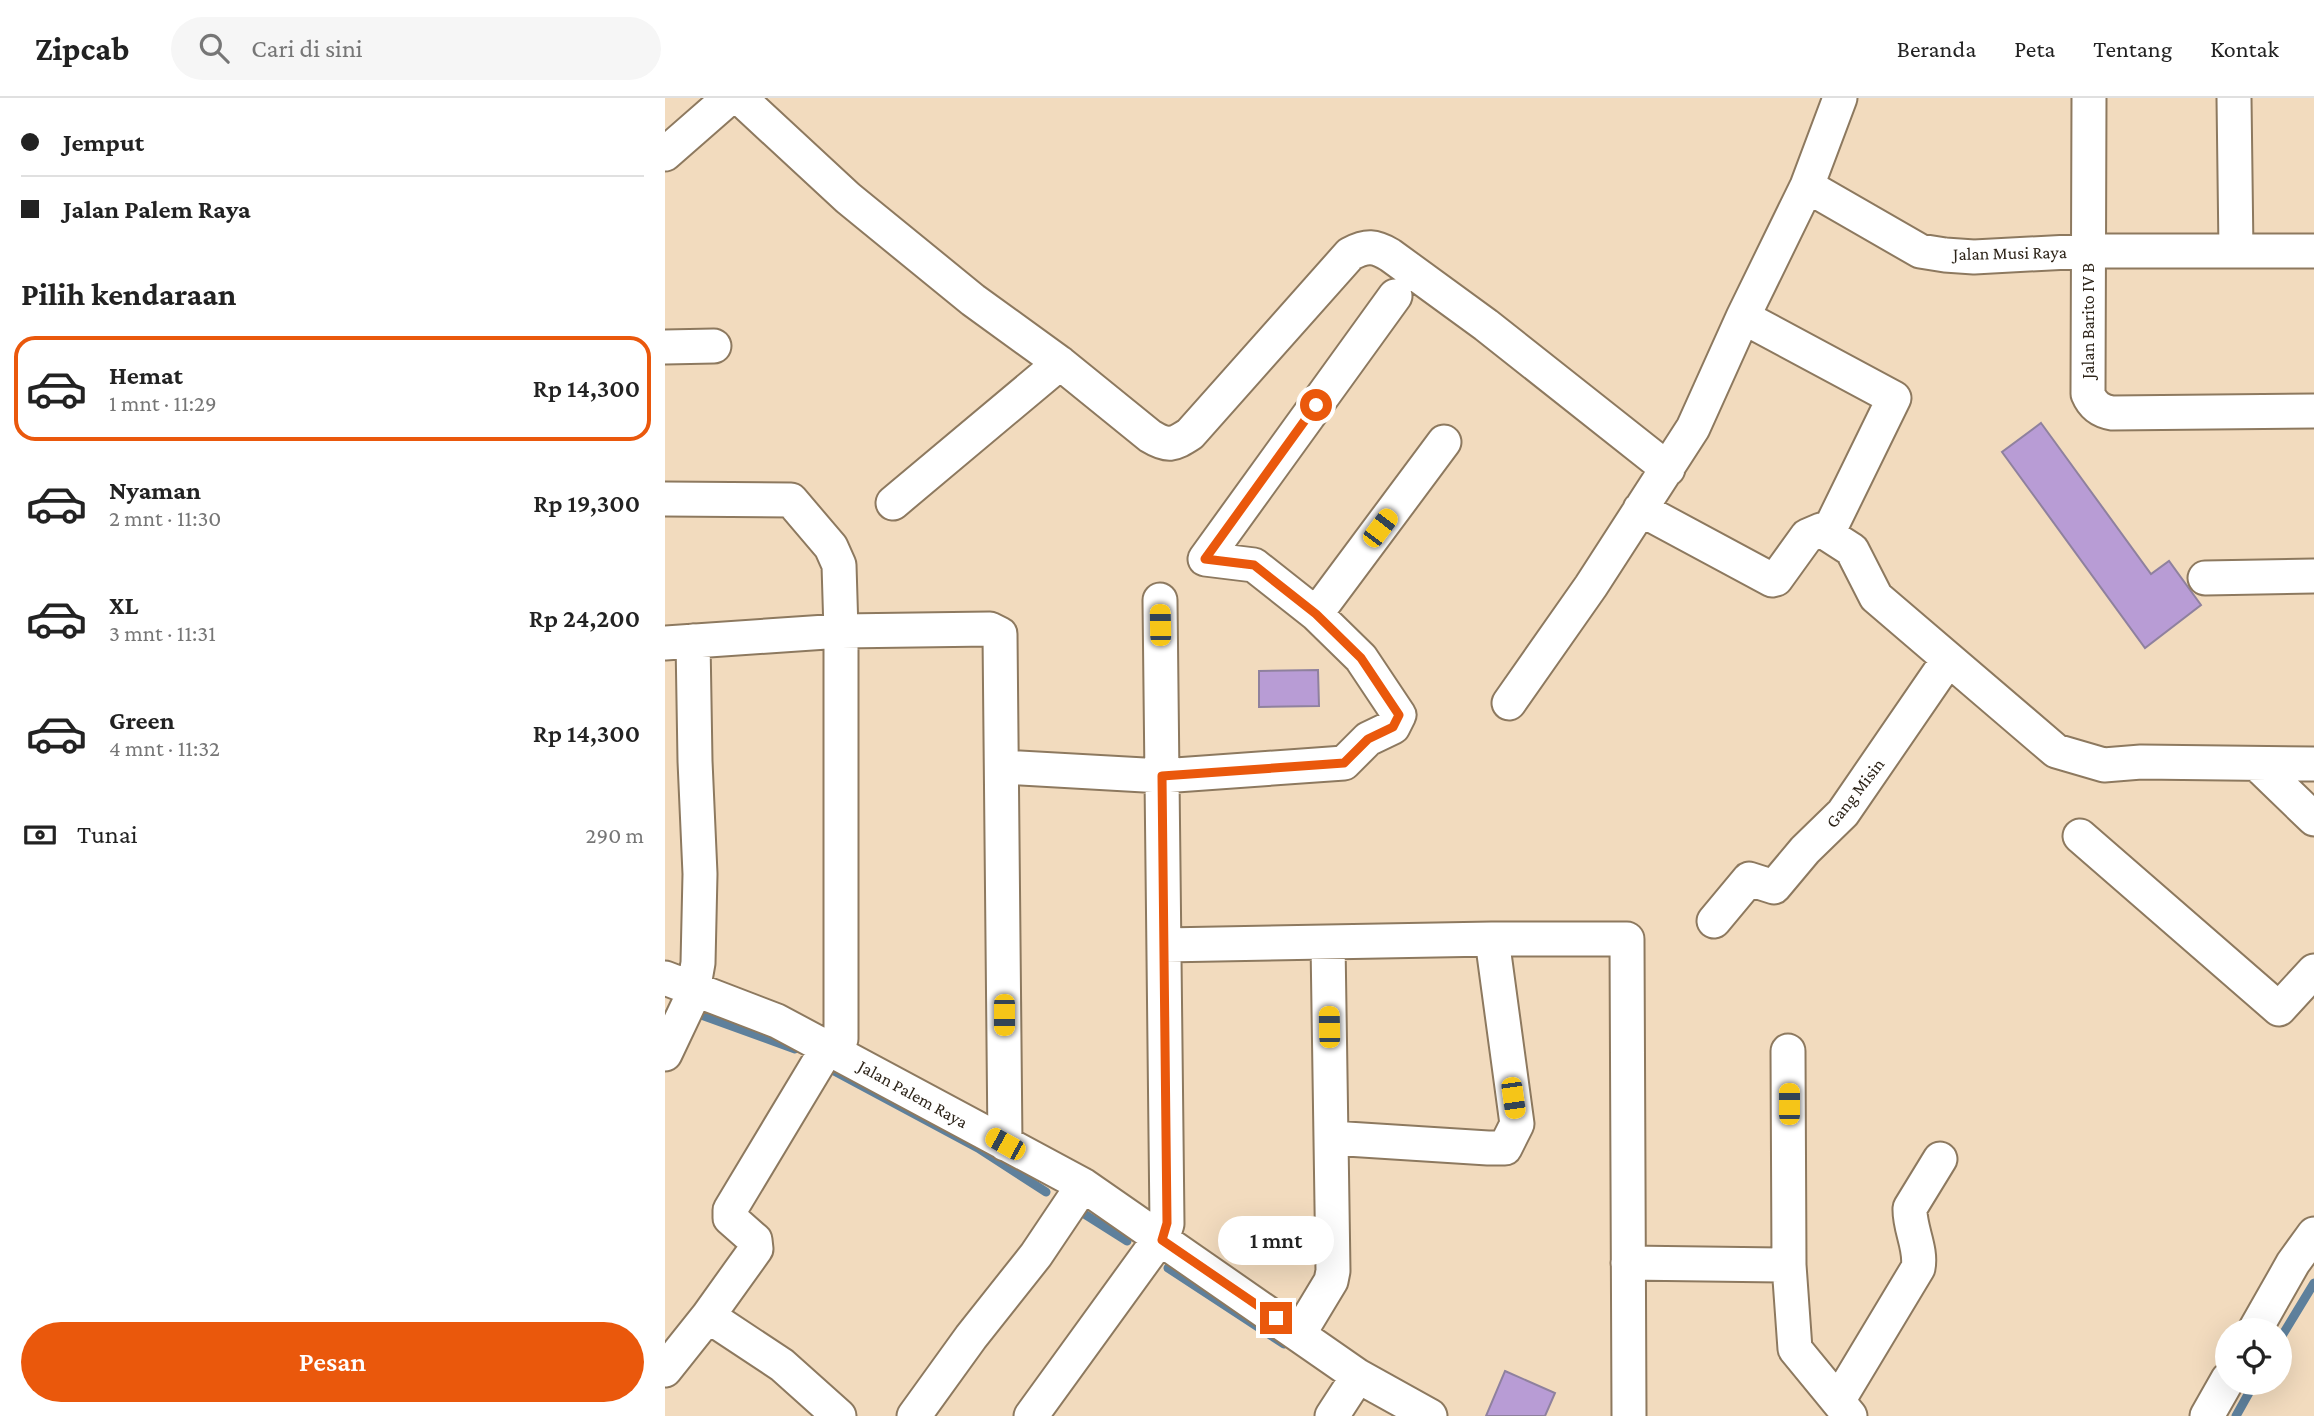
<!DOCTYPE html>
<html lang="id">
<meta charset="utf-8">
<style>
body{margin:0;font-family:"Crimson Pro",serif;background:#f6f6f6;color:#222;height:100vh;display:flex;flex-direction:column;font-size:26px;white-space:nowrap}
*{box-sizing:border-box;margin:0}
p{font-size:23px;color:#767676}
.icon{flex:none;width:38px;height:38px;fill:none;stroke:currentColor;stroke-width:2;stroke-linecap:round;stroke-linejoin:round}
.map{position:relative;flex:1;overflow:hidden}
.drawer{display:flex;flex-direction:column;background:#fff;width:665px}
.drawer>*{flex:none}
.banner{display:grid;align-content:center;height:154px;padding:0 21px;background:#fff}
.tools{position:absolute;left:1550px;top:1220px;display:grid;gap:14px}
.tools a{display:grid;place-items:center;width:77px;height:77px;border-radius:50%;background:#fff;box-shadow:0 7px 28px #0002;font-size:35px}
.end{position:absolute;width:32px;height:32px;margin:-16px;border:9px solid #ea580c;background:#fff;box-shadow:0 0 0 4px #fff}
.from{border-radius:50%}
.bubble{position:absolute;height:49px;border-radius:24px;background:#fff;box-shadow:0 7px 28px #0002;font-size:23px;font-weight:600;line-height:49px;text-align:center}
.car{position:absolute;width:21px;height:42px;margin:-21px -10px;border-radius:9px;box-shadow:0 0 5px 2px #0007;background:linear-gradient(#f5c518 24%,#345 0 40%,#f5c518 0 76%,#345 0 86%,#f5c518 0)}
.banner b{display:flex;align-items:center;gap:24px;height:66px;font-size:26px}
.banner b+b{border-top:2px solid #e0e0e0}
.banner i{width:18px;height:18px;background:#222}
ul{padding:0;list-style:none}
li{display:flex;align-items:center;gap:21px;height:105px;margin:0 14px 10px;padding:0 7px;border:4px solid transparent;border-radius:21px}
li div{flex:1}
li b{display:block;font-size:26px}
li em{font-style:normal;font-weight:600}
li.current{border-color:#ea580c}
li>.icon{width:63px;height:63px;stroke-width:1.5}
h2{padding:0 21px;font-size:32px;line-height:84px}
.pay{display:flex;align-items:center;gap:18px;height:77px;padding:0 21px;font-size:26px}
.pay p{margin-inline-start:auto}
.cta{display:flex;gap:14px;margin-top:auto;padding:14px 21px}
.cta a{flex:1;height:80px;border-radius:42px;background:#ea580c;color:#fff;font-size:28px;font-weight:600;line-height:80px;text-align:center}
header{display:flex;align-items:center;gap:42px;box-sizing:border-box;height:98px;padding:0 35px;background:#fff;border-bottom:2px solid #e0e0e0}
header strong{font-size:33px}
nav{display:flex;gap:38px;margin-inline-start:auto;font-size:24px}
.search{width:490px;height:63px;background:#f6f6f6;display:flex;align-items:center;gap:18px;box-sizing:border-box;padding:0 24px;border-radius:38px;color:#767676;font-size:26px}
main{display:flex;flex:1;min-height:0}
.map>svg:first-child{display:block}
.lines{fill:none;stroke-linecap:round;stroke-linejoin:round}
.stream{stroke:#5e809c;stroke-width:9}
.building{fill:#b89cd5;stroke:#8f819e;stroke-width:2}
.minor-casing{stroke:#8d795f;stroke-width:37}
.minor{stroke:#fff;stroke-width:33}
.route{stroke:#ea580c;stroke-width:9}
.labels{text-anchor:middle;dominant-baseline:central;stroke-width:7;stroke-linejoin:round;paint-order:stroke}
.street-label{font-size:18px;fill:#2d2419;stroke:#fff}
</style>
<header>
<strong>Zipcab</strong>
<div class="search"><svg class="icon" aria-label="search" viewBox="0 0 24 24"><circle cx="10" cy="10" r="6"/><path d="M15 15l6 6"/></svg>Cari di sini</div>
<nav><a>Beranda</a><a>Peta</a><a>Tentang</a><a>Kontak</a></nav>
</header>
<main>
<section class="drawer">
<div class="banner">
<b><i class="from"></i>Jemput</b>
<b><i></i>Jalan Palem Raya</b>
</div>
<h2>Pilih kendaraan</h2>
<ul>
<li class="current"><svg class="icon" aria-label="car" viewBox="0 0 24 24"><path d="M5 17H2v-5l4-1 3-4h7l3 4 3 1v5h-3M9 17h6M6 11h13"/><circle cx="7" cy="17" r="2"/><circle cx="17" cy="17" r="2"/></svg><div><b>Hemat</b><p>1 mnt · 11:29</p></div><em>Rp 14,300</em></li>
<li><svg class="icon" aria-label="car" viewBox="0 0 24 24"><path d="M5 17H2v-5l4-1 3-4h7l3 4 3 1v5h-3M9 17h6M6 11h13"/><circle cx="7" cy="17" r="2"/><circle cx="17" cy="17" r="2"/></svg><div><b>Nyaman</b><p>2 mnt · 11:30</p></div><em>Rp 19,300</em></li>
<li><svg class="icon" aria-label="car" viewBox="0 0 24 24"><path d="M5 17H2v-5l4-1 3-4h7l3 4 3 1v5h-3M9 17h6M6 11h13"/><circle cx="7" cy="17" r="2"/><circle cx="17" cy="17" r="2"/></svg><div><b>XL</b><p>3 mnt · 11:31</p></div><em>Rp 24,200</em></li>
<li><svg class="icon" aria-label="car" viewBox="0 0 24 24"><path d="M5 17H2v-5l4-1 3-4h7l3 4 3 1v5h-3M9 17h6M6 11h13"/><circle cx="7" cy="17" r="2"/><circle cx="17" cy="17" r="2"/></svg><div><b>Green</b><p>4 mnt · 11:32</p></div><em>Rp 14,300</em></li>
</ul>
<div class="pay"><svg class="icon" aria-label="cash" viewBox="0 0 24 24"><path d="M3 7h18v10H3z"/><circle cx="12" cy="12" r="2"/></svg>Tunai<p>290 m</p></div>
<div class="cta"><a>Pesan</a></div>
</section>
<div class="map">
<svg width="1649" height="1318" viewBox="0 0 1649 1318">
<rect width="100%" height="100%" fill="#f2dbbe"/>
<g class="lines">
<path class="stream" d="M28 914 130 951
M160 968 313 1050 381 1094
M413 1112 462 1143
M503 1170 619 1246
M1615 1241 1649 1185
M1571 1318 1590 1284"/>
</g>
<path class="building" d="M1376 325 1486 476 1504 463 1536 507 1480 550 1337 354Z
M653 572 654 608 594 609V573Z
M840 1273 890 1295 880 1318H821Z"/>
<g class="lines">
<defs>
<path id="minor" d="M75 0 183 100 308 202 395 265 485 338C503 349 508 347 525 336L685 156C702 147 710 148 725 157L821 227 1003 371
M1424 0 1423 296C1428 308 1435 313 1447 315L1649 313
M1569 0 1571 153
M0 56 64 0
M1142 88 1255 153 1280 157 1309 159 1423 153H1649
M1078 219 1229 300 1163 435
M0 249 49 248
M0 401 126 402 166 449 174 467 176 533V941L171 954
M228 405 395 265
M975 411 1107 482 1111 481 1142 438 1156 432 1187 452 1211 499 1391 653 1439 667 1476 664 1649 666
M1540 480 1649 478
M495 502 502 1126 497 1142
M651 516 779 344
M0 545 176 533 325 531 335 536 340 1046
M844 605 926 488 1028 330 1078 219 1142 88 1175 0
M1592 666 1649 721
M337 669 497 678 679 665 703 641 728 629 734 617 696 560 651 516 589 467 540 461 730 198
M1415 738 1614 911 1649 873
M1049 823 1084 781 1109 789 1140 752 1178 715 1283 562
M499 847 827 841H962L964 1318
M0 880 112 923 418 1087 693 1278 765 1318
M163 949 65 1112V1120L90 1142 91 1151 43 1218 117 1267 174 1318
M1123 953 1124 1167 1130 1251 1185 1318
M0 956 27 899 33 865 35 776 30 663 28 543
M666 1040 823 1050H840L852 1026 827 841
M963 1165 1124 1167
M1590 1232 1628 1165 1649 1136
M634 1236 666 1183 668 1173 663 845
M0 1272 43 1218
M1173 1303 1253 1170C1257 1151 1244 1130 1245 1110L1275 1061
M249 1318 306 1239 371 1157 418 1087
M366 1318 495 1140
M667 1318 693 1278
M1542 1318 1563 1281"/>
</defs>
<use href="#minor" class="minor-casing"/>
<use href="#minor" class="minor"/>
</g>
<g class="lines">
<path class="route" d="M611 1220 497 1142 502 1125 497 678 679 665 703 641 728 629 734 617 696 560 651 516 589 467 540 461 651 307"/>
</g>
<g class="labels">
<g class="street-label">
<text transform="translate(1345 155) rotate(-1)">Jalan Musi Raya</text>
<text transform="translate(1423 223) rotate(-90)">Jalan Barito IV B</text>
<text transform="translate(1190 695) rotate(-52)">Gang Misin</text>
<text transform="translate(248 996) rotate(29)">Jalan Palem Raya</text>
</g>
</g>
</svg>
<div class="tools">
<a><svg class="icon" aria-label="locate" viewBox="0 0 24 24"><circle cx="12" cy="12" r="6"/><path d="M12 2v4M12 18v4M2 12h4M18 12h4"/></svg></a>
</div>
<i class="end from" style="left:651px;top:307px"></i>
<i class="end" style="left:611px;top:1220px"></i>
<div class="bubble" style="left:553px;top:1118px;width:116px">1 mnt</div>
<i class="car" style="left:715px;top:430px;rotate:37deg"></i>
<i class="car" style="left:495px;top:527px;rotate:359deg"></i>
<i class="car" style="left:339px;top:917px;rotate:180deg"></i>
<i class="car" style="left:664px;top:929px;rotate:359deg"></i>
<i class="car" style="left:848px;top:1000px;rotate:172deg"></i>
<i class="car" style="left:1124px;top:1006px;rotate:0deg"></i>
<i class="car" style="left:340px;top:1046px;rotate:299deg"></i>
</div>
</main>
